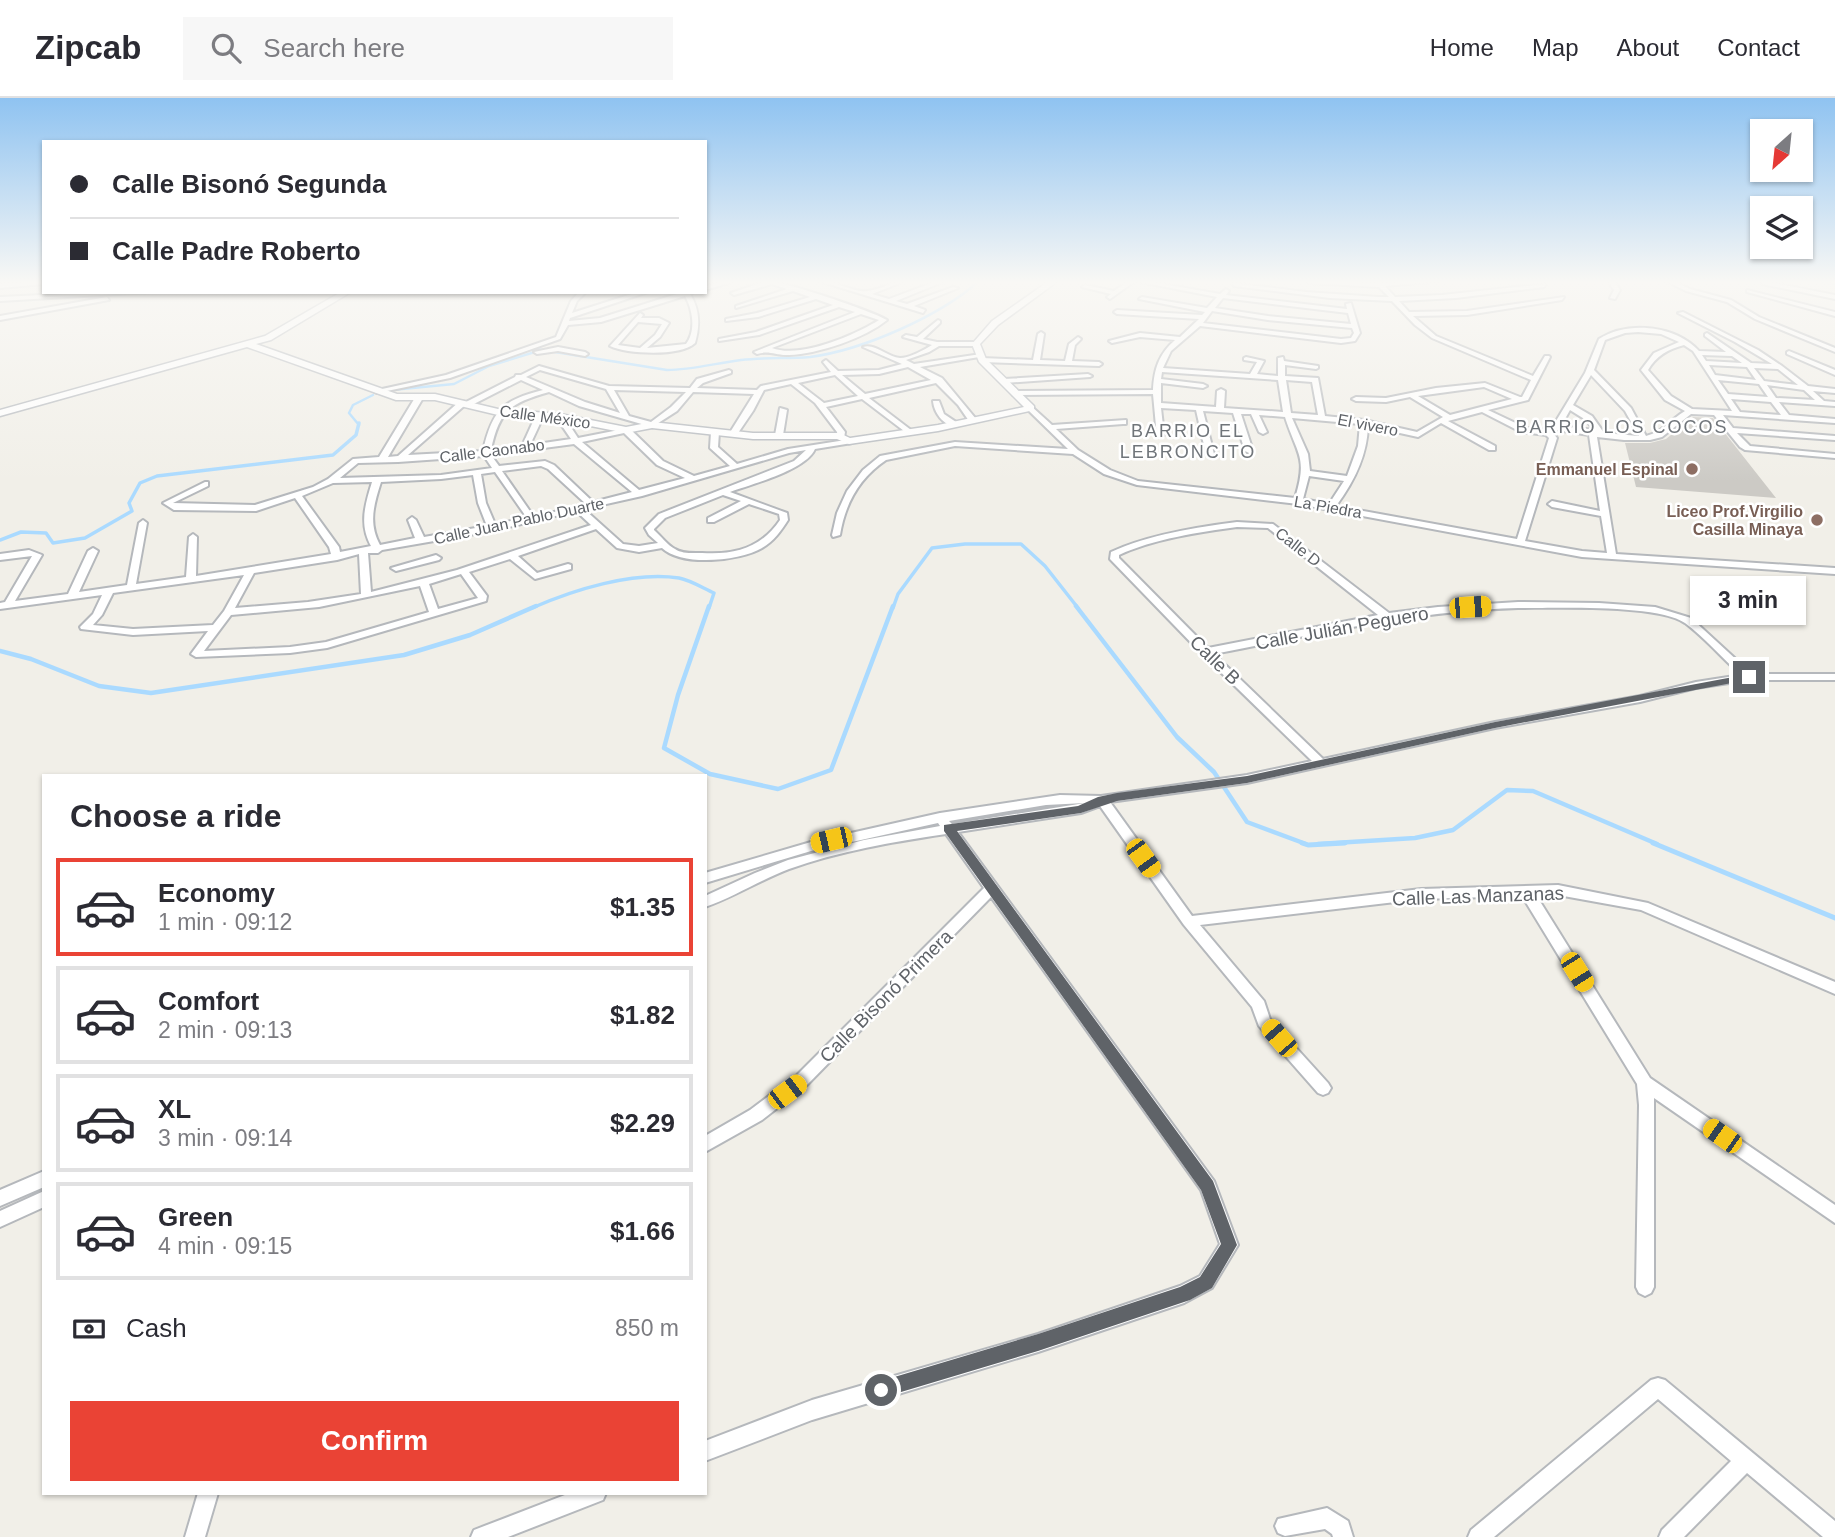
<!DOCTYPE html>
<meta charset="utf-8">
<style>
body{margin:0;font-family:Arial,sans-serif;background:#f7f7f7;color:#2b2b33;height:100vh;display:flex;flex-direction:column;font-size:26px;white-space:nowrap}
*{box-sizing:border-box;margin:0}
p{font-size:23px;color:#7c7c81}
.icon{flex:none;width:38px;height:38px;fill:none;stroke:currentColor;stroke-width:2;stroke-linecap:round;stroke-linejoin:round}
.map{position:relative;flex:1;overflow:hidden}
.panel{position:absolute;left:42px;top:676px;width:665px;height:721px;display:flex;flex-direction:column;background:#fff;border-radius:0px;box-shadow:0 2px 5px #0004}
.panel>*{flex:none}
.hud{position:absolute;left:42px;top:42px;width:665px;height:154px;border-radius:0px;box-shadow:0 2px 5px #0004;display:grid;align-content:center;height:154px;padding:0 28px;background:#fff}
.needle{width:46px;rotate:207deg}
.fabs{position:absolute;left:1750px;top:21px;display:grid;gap:14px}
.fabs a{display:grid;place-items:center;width:63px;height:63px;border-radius:0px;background:#fff;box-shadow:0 2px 5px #0004;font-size:35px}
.end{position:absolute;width:32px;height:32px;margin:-16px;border:9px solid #5f6368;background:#fff;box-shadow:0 0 0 4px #fff}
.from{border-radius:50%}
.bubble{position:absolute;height:49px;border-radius:0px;background:#fff;box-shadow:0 2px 5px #0004;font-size:23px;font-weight:600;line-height:49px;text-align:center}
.car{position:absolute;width:21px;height:42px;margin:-21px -10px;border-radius:9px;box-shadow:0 0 5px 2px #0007;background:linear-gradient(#f5c518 24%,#345 0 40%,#f5c518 0 76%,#345 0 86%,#f5c518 0)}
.hud b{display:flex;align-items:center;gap:24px;height:66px;font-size:26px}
.hud b+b{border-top:2px solid #e1e1e2}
.hud i{width:18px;height:18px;background:#2b2b33}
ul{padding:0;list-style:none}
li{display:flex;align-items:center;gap:21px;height:98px;margin:0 14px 10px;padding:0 14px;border:4px solid #e1e1e2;border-radius:0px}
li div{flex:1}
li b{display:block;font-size:26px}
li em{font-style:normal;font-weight:600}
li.selected{border-color:#ea4335}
li>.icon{width:63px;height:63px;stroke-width:1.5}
h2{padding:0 28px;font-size:32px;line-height:84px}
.pay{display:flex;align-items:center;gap:18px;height:77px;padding:0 28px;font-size:26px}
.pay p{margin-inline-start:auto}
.action{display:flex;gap:14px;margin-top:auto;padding:14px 28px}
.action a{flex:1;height:80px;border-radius:0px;background:#ea4335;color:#fff;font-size:28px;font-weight:600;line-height:80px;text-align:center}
header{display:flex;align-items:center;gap:42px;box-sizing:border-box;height:98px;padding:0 35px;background:#fff;border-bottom:2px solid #e1e1e2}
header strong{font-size:33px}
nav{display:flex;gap:38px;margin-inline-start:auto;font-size:24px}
.search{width:490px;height:63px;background:#f7f7f7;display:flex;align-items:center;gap:18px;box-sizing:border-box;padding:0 24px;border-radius:0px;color:#7c7c81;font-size:26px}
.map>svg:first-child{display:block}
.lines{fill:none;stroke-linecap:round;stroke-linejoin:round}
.stream-far3{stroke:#aadaff;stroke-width:2.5}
.stream-far2{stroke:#aadaff;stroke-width:3.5}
.stream-far1{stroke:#aadaff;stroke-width:4.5}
.stream{stroke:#aadaff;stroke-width:5}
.building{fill:#cccac5}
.street-casing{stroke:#b5b8bc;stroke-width:4}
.secondary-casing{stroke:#b6babf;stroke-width:3}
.street{fill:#fff;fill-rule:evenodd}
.secondary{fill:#fff;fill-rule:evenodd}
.route{fill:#5f6368}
.education-dot{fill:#8d6e63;stroke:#fff;stroke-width:2.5}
.labels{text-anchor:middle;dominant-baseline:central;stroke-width:5;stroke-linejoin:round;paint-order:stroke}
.far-street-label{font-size:16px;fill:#5f6368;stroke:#fff}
.far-education-label{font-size:16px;font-weight:bold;fill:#785e54;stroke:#fff;text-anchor:end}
.far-neighbourhood-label{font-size:18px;letter-spacing:2px;fill:#70757a;stroke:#fff}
.street-label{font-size:19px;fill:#5f6368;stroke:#fff}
</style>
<header>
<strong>Zipcab</strong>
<div class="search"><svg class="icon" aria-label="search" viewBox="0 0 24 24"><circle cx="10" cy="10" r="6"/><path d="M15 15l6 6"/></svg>Search here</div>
<nav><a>Home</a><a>Map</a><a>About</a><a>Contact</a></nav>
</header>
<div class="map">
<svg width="1835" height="1439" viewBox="0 0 1835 1439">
<rect width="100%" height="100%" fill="#f1efe8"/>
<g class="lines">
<path class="stream-far3" d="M1816 183 1835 186
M530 250 667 272C692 272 716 265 741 262 764 259 787 261 810 259 863 252 940 218 979 183
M392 292 454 286 489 268 538 253
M359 327 349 315 353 307 373 297"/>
<path class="stream-far2" d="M0 442 21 434 46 435 53 445 85 440 132 413 129 405 140 385 157 378 333 357 356 337 359 325
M532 510C573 492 633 473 679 480 690 482 703 490 714 495L709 510
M893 510 898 496 932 450 965 446H1021L1045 468 1078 510"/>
<path class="stream-far1" d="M709 508 678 597 664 650 710 676 778 691 831 672 893 508
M1076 508 1177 639 1214 674 1247 724 1306 746
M0 553 31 561 99 588 151 595 404 557 470 537 536 508
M1318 746 1415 740 1453 732 1507 692 1533 693 1657 746"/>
<path class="stream" d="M1302 745 1308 747 1345 745
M1653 745 1835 820"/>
</g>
<path class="building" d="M1693 319 1713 320 1776 400 1636 389 1625 345H1650L1666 341Z"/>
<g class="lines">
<defs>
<path id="street" d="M44 183V186L0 190V186Z
M726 183H735L705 192V188Z
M766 183C781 182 872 213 887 222 865 240 818 256 789 257 776 258 770 252 757 256L754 254 855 214 839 209 759 237 719 243V241L756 234 833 207 816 201 758 219 726 223V221L757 215 810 199 793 193 736 210V208L787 191 772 186 734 197 731 195ZM861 216 879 222C855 237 800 261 772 250Z
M819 183C835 182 854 195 867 193 881 192 891 183 905 183L872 196 889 201 937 183H945L896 203 907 206 953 189 958 190 914 208 925 212 923 215Z
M1129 183H1135L1110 201 1107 199 1111 196 1082 189 1085 187 1114 193Z
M1135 183H1146L1220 196 1226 191 1229 193 1226 197 1347 211 1346 206 1351 205 1360 235 1355 243 1341 245 1200 228 1171 253 1163 270 1250 276 1257 264 1244 262V260L1246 259 1264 263 1257 276 1278 278V260L1283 259 1284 263 1318 268V270L1316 271 1285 267V278L1318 280 1325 318 1364 322 1417 334 1443 319 1410 299 1386 304 1356 303 1352 301 1356 299 1386 300 1436 290 1485 285 1520 299H1522L1531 282 1432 240 1415 227 1392 203 1330 200 1234 188 1232 185 1306 194 1379 199H1389L1379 189 1309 185 1306 183 1376 185 1374 183H1380L1382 185 1438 183 1385 188 1395 199 1442 197 1546 186 1544 189 1456 200 1399 203 1409 214 1467 213 1564 199 1562 202 1467 217 1413 218 1436 238 1533 278 1545 258H1549L1550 259 1528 302 1488 312 1526 330 1546 332 1553 328 1585 275 1599 241C1629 222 1676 228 1699 253L1726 254 1705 238V236L1707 235 1751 265 1772 266 1735 244 1678 215 1683 214 1758 252 1782 268 1808 288 1835 291V295L1813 293 1824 303 1835 304V308L1779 304 1789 317 1835 321V325L1723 317 1733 330 1835 338V342L1737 335 1750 348 1835 356V360L1745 352 1740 349 1714 317 1691 316 1662 339 1650 342H1624L1597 339 1616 456 1835 470V476L1582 459 1298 406 1137 387 1104 376 1073 356 955 348 886 362C859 380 845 406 840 437L833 439 832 437 837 415 847 393 863 372 880 358 955 344 1068 351 1028 312V308H1031L1052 327 1126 322V326H1123L1056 331 1078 352 1110 372 1138 383 1295 400C1308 358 1297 357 1285 319L1259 317 1267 334 1263 336 1259 334 1251 316H1241L1253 353 1249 355 1245 353 1233 315 1203 313 1214 356 1210 358 1206 356 1196 312 1161 310 1164 337 1157 339 1153 296 1013 297 1012 295 1016 293 1153 292C1154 271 1159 256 1175 242L1140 239 1112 245 1109 243 1140 235 1180 239 1199 221 1117 216 1114 214 1117 212 1202 217 1205 214 1139 201 1142 199 1207 210 1217 199ZM1223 200 1348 215 1351 226 1268 218 1215 210ZM1212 213 1268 222 1352 230 1354 235 1351 240 1341 241 1203 225ZM1638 234 1661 236 1679 244 1654 255 1641 272 1665 302 1685 313C1671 321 1663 334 1646 338L1631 310 1594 272 1605 242 1625 235ZM1684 247 1693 253 1732 313 1692 311 1671 298 1648 272C1656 258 1668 251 1684 247ZM1702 257 1732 258 1742 265 1706 263ZM1709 267 1747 269 1756 282 1715 277ZM1754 270 1778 271 1798 287 1764 283ZM1162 274 1278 282 1283 314 1224 310 1225 293 1221 291 1217 293 1216 309 1161 305V285L1203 290 1207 288 1203 286 1161 281ZM1591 277 1625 313 1639 338 1604 335 1592 318 1573 307ZM1286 282 1312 284 1318 317 1291 315ZM1718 282 1759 286 1768 299 1728 296ZM1767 287 1804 292 1815 302 1776 300ZM1484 289 1512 301 1450 317 1418 298ZM1731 301 1771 304 1781 317 1740 314ZM1570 312 1586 322 1594 332 1561 328ZM1482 314 1521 334 1546 337 1549 340 1517 441 1336 408C1354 384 1367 358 1368 328L1418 339 1441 325 1489 352H1495V348L1448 323ZM1292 320 1360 326 1358 348 1347 378 1310 373 1308 356ZM1557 332 1589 337 1600 413 1552 403 1548 406 1552 409 1601 418 1607 455 1582 453 1525 443 1557 340 1553 335ZM1309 378 1344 383 1329 406 1303 401Z
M1608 183H1614L1620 192 1615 201 1610 200 1614 192Z
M1666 183H1673L1690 191 1731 202 1759 219 1835 250V254L1755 221 1727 204 1686 193Z
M1764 183 1835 197V201L1762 186Z
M1747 192 1835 214V218L1747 194Z
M105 194H152L0 203V199Z
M579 194H586L577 203 572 215 638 194H648L570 220 569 223 600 220 683 194H694L690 196C700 212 700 228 695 245 680 259 627 256 610 248L640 215 643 217 641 220H659L669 225 660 239 647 250 686 246C696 233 693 212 685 198L601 224 568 227 560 241 450 280 377 295 373 293 446 277 556 239 571 203ZM638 224 662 226 655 237 640 250 618 247Z
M107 199 109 202 0 222V218Z
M938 222 940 223V225L923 241 937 244H976L979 246 976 248H939L929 254 906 262 914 266 981 256V258L979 259 920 269 942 280 976 321 975 323H969L958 307 936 285 869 300 911 332 912 334 908 336 862 301 826 309 845 334 844 340H838L837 334 815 305 791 286 764 292 753 313 736 338H733L729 336 754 296 693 294 677 313 652 329 579 308 549 294C511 305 499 312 491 352L522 348 536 317 540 315 544 317 530 347 571 341 556 319 560 317H563L578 340 629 330 663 363 694 378 730 368 710 350 711 334 715 332 719 334 718 349 737 366 788 351 852 341V345L815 351C806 372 752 386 730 394L787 415 788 422C781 433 774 443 762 450 740 463 682 469 662 450L639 454 617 450 596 431 518 458 537 475 568 466 571 467V471L535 481 510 461 469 474 487 498 486 503 327 550 290 555 196 559 191 556 208 533 133 537 81 531 80 529 93 516 102 497 0 511V505L5 504 32 458 0 462V456L29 452 42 457 15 503 68 496 88 453 93 450 98 453 79 494 127 487 139 425 143 422 147 425 136 486 186 479 189 439 193 436 197 439 196 478 331 456 329 449 295 400 256 413 174 412 163 405 205 384H208V388L173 405 255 407 313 389 328 381 353 361 379 359 416 298 423 300 388 359 398 358 460 303 466 304 515 279 516 277H521L539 268 609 288 690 290 697 281 729 272 731 273V275L703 285 697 290 757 292 761 288 831 274 823 264 826 262 838 273 879 272 902 266 863 249C875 245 887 259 900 260 909 260 924 252 932 247L903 239 906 237 917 239ZM908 269 931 282 865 296 842 277 879 276ZM540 272 606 291 620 315 585 304 526 279ZM835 277 858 298 824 305 798 285ZM521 282 543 292C503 302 492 312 483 353L408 357 464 308H470ZM614 292 686 294 671 309 651 324 629 318ZM624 335 657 367 685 380 639 392 582 344ZM574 346 632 394 593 404 554 367 545 363 499 368 491 357ZM806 352 794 363 659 416 645 430 649 437 658 445 639 448 623 446 584 411 642 398 789 355ZM484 358 492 370 441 377 340 380 358 365 398 364ZM541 368 548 371 586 406 534 419 502 373ZM495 374 527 420 495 426 486 405 481 376ZM473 377 478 405 487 428 424 439 416 422 412 419 408 422 415 440 380 447C368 425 374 406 381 384L441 381ZM372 384C365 407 359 426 371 448L340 454 339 449 302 398 333 385ZM723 397 741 403 708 420V424H714L749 406 779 416 780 422C761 450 735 457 702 455 693 455 682 456 675 451 667 447 661 438 654 432V431L665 420ZM576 413 591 427 457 472 371 494 368 455H378L382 452 492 433ZM359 456 361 496 308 504 235 510 254 475 337 462ZM461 476 478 500 438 511 429 486ZM244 477 224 513 213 527 133 531 93 527 102 517 113 495ZM420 488 429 514 326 544 290 549 204 553 231 517 319 509Z
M1041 234 1044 236 1040 262 1065 263 1069 246 1078 239 1081 241 1075 247 1072 263 1099 264 1102 266 1099 268 982 264 979 262 982 260 1033 262 1038 236Z
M558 249 585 254 588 256 585 258 558 253 537 256 534 254Z
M1789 253 1835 272V277L1787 256V254Z
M1088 276 1092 278 1090 279 1004 285 1000 283 1004 281Z
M933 303H939L944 316 956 324V328C943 328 934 314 933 303Z
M780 310 787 312 783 337 779 339 775 337Z
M1237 424 1273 426 1389 515 1438 509 1518 504 1599 505 1655 509 1691 520 1752 576H1835V582H1749L1696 590 1640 604 1495 630 1247 685 1110 704 1192 818 1421 791 1558 787 1648 805 1835 884V896L1641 812 1558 797H1536L1650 980 1835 1107V1125L1654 1000V1189L1651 1195 1645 1198 1639 1195 1636 1189 1639 1007 1637 986 1522 798 1421 801 1200 827 1264 903 1270 921 1328 985 1331 990 1328 995 1323 997 1318 995 1259 928 1252 909 1184 827 1100 708 1081 715 958 734 1214 1083 1238 1147 1212 1190 1184 1205 1038 1254 812 1322 705 1363V1343L812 1302 1038 1236 1180 1188 1200 1178 1220 1146 1201 1092 991 799 807 987 762 1022 705 1054V1038L750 1012 797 977 984 790 946 736C893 744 839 753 789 771 760 782 734 799 705 809V798L755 775 788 762 864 742 940 728 938 725 811 753 705 785V775L811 744 940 715 1060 697 1101 698 1247 677 1312 663 1202 556 1110 461 1111 454C1148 437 1197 429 1237 424ZM1237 429 1268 430 1378 517 1208 550 1119 460V457C1153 441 1200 434 1237 429ZM1518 510C1554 510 1658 506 1685 525 1705 540 1722 560 1741 577L1696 584 1640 598 1495 624 1323 661 1214 556C1317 536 1413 513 1518 510ZM1085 705 952 726 949 723 1046 707Z
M436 457 441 460 439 462 396 473 391 470Z
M44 1073V1089L0 1108V1092Z
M44 1093V1109L0 1129V1113Z
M1658 1280 1665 1282 1835 1423V1439H1823L1747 1375 1684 1439H1659L1662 1432 1731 1363 1658 1301 1494 1439H1468L1471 1432 1651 1282Z
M198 1395H218L205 1439H185Z
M570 1395H606L603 1402 508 1439H471L474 1432Z
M1327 1410 1348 1423 1353 1439H1333L1332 1436 1325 1431 1285 1438 1278 1435 1275 1428 1278 1421Z"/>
<path id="secondary" d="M1049 183H1058L998 227 980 246 986 261 1034 308V312L938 333 849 346 837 341H753L652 330 626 335 560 322 498 317 435 302H396L247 249 0 318V312L265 238 341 194H351L271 242 256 246 397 296H435L498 311 560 316 626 329 652 324 753 335H839L850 340 938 327 1024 309 979 264 972 246 992 223Z"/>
</defs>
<use href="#street" class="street-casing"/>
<use href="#secondary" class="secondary-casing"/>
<use href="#street" class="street"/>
<use href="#secondary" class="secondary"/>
</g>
<linearGradient id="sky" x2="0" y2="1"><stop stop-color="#8fc3f1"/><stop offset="0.48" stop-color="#f9f8f5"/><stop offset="1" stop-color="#f9f8f5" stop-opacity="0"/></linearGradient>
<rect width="1835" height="384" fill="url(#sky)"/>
<path class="route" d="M1749 576 1754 579 1753 581 1495 630 1247 685 1117 703 1081 715 957 733 1213 1083 1237 1147 1212 1190 1190 1202 1038 1253 881 1300 875 1298 872 1292 875 1285 881 1283 1038 1236 1180 1189 1200 1179 1221 1146 1201 1092 944 733V727L1078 708 1098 699 1117 695 1247 678 1495 624Z"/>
<g class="education-dot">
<circle cx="1692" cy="371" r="7"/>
<circle cx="1817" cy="422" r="7"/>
</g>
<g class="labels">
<g class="far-street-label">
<text transform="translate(545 319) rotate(8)">Calle México</text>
<text transform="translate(1368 327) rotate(11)">El vivero</text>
<text transform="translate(492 353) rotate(-7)">Calle Caonabo</text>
<text transform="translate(1328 409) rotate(10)">La Piedra</text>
<text transform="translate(519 423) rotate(-12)">Calle Juan Pablo Duarte</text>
<text transform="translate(1298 449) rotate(38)">Calle D</text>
</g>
<g class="far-education-label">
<text x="1678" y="371">Emmanuel Espinal</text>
<text x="1803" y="413">Liceo Prof.Virgilio<tspan x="1803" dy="18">Casilla Minaya</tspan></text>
</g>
<g class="far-neighbourhood-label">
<text x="1622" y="329">BARRIO LOS COCOS</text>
<text x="1188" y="333">BARRIO EL<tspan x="1188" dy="21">LEBRONCITO</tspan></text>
</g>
<g class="street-label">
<text transform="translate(1342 530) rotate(-10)">Calle Julián Peguero</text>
<text transform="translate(1215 562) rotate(44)">Calle B</text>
<text transform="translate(1478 798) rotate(-2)">Calle Las Manzanas</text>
<text transform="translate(886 898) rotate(-45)">Calle Bisonó Primera</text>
</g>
</g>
</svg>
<div class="fabs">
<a><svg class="needle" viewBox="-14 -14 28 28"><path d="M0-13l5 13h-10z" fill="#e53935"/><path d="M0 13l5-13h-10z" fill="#7c7c81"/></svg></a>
<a><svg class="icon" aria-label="layers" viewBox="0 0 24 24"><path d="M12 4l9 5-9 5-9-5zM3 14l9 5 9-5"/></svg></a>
</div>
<i class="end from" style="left:881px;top:1292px"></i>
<i class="end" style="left:1749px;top:579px"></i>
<div class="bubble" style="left:1690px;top:478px;width:116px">3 min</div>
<i class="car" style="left:1470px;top:509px;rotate:86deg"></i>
<i class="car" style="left:831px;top:742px;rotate:257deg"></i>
<i class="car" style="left:1143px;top:760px;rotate:144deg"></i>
<i class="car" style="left:1577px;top:874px;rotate:148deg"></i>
<i class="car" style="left:1279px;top:940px;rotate:319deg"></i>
<i class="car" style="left:787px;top:994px;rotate:53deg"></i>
<i class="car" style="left:1722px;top:1038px;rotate:305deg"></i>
<div class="hud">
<b><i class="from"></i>Calle Bisonó Segunda</b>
<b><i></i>Calle Padre Roberto</b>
</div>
<section class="panel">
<h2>Choose a ride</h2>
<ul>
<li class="selected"><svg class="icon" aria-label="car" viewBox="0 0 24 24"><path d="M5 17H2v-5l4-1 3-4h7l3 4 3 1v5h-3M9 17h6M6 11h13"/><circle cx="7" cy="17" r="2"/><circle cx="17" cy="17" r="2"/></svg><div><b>Economy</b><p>1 min · 09:12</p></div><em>$1.35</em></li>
<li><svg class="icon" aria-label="car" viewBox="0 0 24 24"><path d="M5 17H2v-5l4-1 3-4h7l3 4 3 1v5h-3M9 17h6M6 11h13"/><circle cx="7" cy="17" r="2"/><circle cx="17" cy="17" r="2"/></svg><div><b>Comfort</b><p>2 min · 09:13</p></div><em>$1.82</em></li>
<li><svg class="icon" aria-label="car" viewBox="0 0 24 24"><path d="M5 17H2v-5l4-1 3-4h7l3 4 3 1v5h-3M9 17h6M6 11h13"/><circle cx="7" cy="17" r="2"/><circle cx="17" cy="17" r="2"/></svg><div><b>XL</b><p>3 min · 09:14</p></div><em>$2.29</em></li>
<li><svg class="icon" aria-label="car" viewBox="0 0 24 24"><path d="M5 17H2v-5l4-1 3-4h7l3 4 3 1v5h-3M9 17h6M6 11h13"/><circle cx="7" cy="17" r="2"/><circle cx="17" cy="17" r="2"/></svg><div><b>Green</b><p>4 min · 09:15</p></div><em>$1.66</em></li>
</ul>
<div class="pay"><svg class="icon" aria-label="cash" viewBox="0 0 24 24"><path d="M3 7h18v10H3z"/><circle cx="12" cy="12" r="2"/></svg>Cash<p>850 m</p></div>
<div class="action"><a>Confirm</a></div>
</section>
</div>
